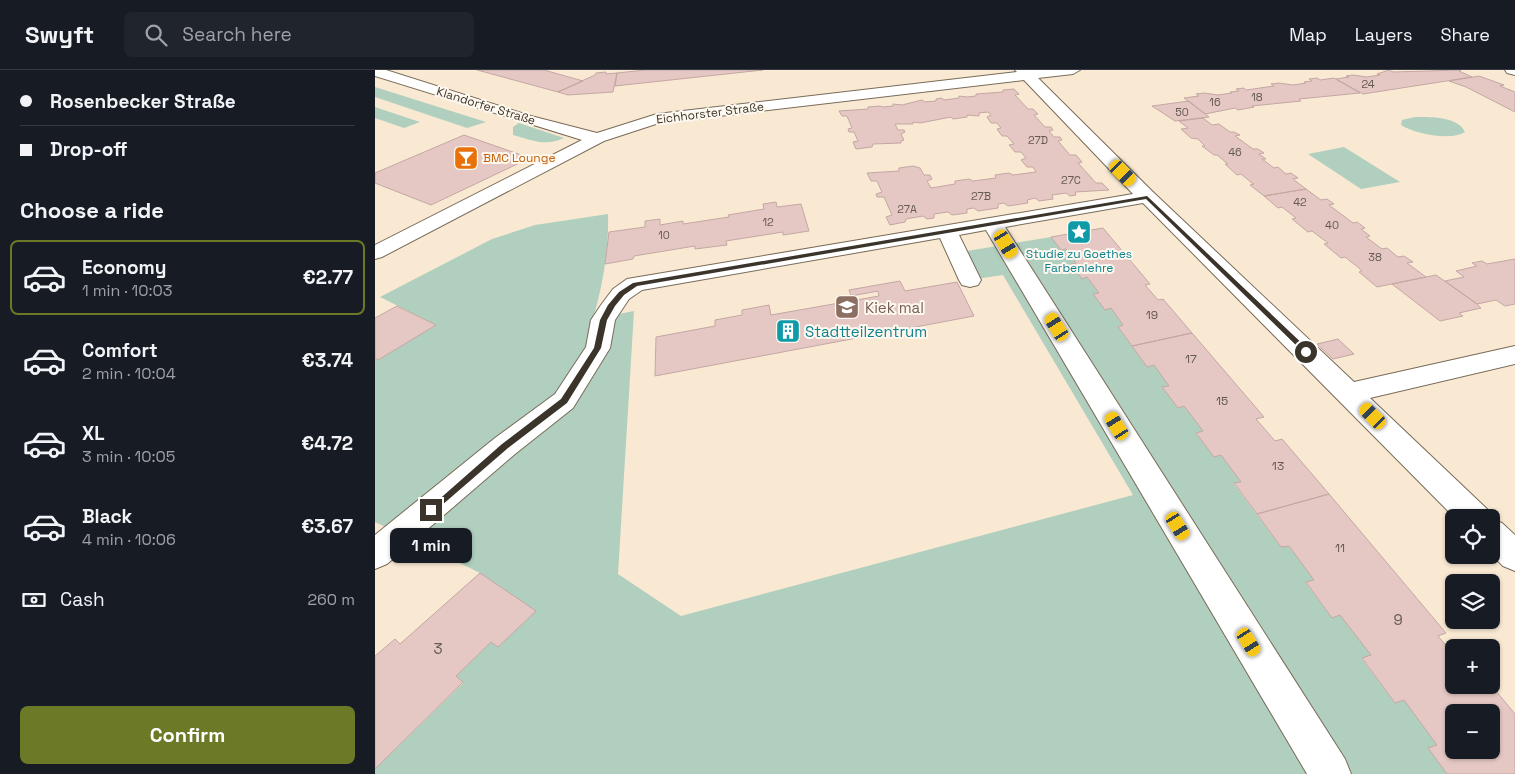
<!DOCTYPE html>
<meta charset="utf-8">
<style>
body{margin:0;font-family:"Space Grotesk",sans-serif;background:#20242c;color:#f1f3f6;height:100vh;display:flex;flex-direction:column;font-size:19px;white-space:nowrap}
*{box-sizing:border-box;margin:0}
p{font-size:16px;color:#9ea1a6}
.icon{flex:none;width:28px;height:28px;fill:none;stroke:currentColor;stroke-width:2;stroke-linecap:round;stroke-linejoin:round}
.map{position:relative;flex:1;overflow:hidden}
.panel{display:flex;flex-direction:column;background:#171b24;width:375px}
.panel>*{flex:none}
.banner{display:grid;align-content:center;height:110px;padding:0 20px;background:#171b24}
.controls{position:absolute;left:1070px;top:439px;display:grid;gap:10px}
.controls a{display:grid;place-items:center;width:55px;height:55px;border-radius:8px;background:#171b24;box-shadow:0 1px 4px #0004;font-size:25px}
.end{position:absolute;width:22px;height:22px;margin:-11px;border:6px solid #3a342b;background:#fff;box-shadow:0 0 0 2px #fff}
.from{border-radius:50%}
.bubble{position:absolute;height:35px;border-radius:8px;background:#171b24;box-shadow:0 1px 4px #0004;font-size:16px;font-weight:700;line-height:35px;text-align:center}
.car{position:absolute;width:15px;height:30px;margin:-15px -8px;border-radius:6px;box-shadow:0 0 4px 1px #0007;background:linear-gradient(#f5c518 24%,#345 0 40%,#f5c518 0 76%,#345 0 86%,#f5c518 0)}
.banner b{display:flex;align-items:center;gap:18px;height:48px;font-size:19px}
.banner b+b{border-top:1px solid #363941}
.banner i{width:12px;height:12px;background:#f1f3f6}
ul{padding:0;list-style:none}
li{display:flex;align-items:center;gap:15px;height:75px;margin:0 10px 8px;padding:0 10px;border:2px solid transparent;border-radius:8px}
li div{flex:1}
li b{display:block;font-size:19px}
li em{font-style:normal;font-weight:700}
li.active{border-color:#6c7a27}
li>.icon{width:45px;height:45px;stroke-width:1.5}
h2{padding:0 20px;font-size:22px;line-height:60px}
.pay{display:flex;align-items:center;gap:12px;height:55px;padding:0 20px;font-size:19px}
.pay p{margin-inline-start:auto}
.button{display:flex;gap:10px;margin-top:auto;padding:10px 20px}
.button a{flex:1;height:58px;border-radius:8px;background:#6c7a27;color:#fff;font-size:20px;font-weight:700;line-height:58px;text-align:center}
header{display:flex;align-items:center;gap:30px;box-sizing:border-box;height:70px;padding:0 25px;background:#171b24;border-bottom:1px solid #363941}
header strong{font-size:24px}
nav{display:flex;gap:28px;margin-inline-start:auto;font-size:18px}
.search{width:350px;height:45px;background:#20242c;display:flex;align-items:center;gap:12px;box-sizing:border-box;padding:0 18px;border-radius:8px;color:#9ea1a6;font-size:19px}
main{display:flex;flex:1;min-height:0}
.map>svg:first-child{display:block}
.green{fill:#b0cfbe}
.building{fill:#e5c8c4;stroke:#c4a7a3;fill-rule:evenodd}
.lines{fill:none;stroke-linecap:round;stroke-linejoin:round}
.minor-casing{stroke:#796b58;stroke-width:2}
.minor{fill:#fff;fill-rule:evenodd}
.route{fill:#3a342b}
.labels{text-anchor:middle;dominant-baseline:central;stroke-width:4;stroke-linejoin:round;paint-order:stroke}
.far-number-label{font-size:11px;fill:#655951}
.far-street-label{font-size:12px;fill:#3a342b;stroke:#fef8ef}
.far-food-label{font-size:12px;fill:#c56008;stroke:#fef8ef;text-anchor:start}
.far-culture-label{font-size:12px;fill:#0d838f;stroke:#fef8ef}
.number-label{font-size:12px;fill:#655951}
.education-label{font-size:15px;fill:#785e54;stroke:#fef8ef;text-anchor:start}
.culture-label{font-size:15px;fill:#0d838f;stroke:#fef8ef;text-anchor:start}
.near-number-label{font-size:15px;fill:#655951}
</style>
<header>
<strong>Swyft</strong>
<div class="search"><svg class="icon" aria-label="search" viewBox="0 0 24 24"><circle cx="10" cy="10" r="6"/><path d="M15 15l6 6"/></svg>Search here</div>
<nav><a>Map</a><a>Layers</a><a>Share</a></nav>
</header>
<main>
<section class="panel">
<div class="banner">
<b><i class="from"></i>Rosenbecker Straße</b>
<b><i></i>Drop-off</b>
</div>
<h2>Choose a ride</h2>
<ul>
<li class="active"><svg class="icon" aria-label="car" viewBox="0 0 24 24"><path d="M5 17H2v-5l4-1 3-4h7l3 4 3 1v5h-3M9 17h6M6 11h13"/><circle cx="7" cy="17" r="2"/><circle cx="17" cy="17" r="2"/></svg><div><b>Economy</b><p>1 min · 10:03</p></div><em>€2.77</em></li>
<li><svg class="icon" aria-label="car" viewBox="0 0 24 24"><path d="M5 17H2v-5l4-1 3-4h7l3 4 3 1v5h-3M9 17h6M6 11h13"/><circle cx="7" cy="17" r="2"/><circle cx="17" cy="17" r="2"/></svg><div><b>Comfort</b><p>2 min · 10:04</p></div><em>€3.74</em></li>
<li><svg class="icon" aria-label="car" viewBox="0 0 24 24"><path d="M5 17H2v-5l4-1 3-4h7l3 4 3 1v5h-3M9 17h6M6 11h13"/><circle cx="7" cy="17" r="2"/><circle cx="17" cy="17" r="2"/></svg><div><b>XL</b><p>3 min · 10:05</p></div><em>€4.72</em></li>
<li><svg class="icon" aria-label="car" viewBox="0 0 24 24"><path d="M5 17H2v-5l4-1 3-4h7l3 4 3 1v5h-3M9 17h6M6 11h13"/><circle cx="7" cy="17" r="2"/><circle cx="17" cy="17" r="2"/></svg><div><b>Black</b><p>4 min · 10:06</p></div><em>€3.67</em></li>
</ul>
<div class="pay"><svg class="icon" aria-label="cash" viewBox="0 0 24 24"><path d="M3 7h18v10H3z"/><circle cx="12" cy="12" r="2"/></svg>Cash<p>260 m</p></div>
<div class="button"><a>Confirm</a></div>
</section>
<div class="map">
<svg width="1140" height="704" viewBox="0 0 1140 704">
<rect width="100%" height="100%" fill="#f9e9d3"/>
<path class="green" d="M0 17 111 52 92 58 0 27Z
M0 37 45 52 29 58 0 48Z
M1040 47C1054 47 1083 46 1090 62 1075 71 1040 64 1026 55L1027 50Z
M144 53 189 68C170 77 157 70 138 65V57Z
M969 77 1025 112 986 119 933 84Z
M233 144C234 180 228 214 218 249L259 241 243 504 306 546 758 425 628 205 601 209 586 182 676 167 686 180 691 179 701 193 696 194 707 208 712 207 724 223 719 224 730 239 736 238 748 255 743 257 772 297 779 295 794 316 788 317 803 338 809 336 828 361 821 363 839 387 846 385 866 412 859 414 906 477 914 476 939 510 931 513 957 548 965 545 996 585 987 589 1020 633 1029 630 1062 675 1053 678 1072 704H0V699L88 613 81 606 116 572 123 577 160 541 105 503 0 452V288L3 290 61 255 5 227 117 169 160 155Z"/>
<path class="building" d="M102 0H169L208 11 183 22Z
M270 0H388L240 16 242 3Z
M1014 0 1018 2 1085 0 1086 1H1084L1097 7 988 24 961 9 974 7 971 6 978 5 992 7 1005 5 1002 4Z
M231 2V4L242 3 238 22 193 25 183 22 220 5 221 3Z
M1104 6 1129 15 1125 16 1140 22V42L1091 17 1074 11Z
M942 8 945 10 959 8 985 23 924 29 926 31 877 36 879 37 863 40 860 38 830 44 809 28 824 26 821 24 829 23 843 25 857 23 855 22 864 21 861 19 869 18 871 20 899 16 896 14 904 13 918 15 931 13 929 12 937 11 934 9Z
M639 19 644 24 640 25 653 39H658L663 44 659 45 670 57H676L678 60 674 61 679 67H685L687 70 683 71 695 85H701L707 92 703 93 721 113H727L734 120 700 122 701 125 695 126 691 123 677 125 678 129 664 131 660 128 652 130 653 133 633 136 629 133 623 134V138L603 141 599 138 592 139V143L577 145 573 142 559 144V148L552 149 548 146 531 149 530 152 515 155 511 147 517 145 509 127H502L501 124 507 122 502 111H496L492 103 524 101V98L538 96 545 98 549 105H555L557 109 552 111 556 118 580 114V111L594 109 598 111 621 108 620 105 634 103 638 105 661 102 658 97H652L646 90 651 88 646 82H640L634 75 639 74 632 66H627L622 59 626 58 622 53H616L612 47 616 45 613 42 604 43V46L592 45V47L578 49 576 47 545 53 538 52V54H520L523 60H529L530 62 526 64 529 70 526 71V73L498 74 497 77 481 79 478 72 483 71 479 62H474L473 59 477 58 472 46H467L464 41 493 39V37L505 36 508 37 518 36V34L527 35 547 30 550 32 561 31V29L567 28 569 30 584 28V26L592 27 601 26V24L628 22V20Z
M814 31 834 47 800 51 777 36Z
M828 48 837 55 844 54 855 62H859L865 65 860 66 878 79H883L889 83 884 84 891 89H887L899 98 903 97 911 104 916 103 923 108 918 109 931 119 889 126 875 115 879 114 877 113 866 104 862 105 850 94H853L842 85H839L827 76H830L823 69 816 68 806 59 813 58 804 51Z
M89 65 155 88 56 135 0 113V103Z
M931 119 946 130 952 129 959 134 954 135 978 153 982 152 990 158 986 159 995 166 991 167 1007 179 1012 178 1023 187 1029 186 1038 192 1032 193 1051 207 1002 217 984 202 987 201 984 198 970 187 966 188 949 174 953 173 937 161 933 162 917 149 921 148 907 137 903 138 889 126Z
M401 132 402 137 426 134 434 161 408 165V162L351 171 352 175 320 179V176L259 186 258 189 230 194 234 162 270 157V151L285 149V155L308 151V154L354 147 353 145 389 139 388 134Z
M728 158 775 214 770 215 783 230 788 229 817 263 757 276 743 257 748 255 736 238 730 240 718 224 724 223 712 207 707 209 696 194 701 193 691 179 686 180 676 167Z
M1140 189V234L1130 236 1121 230 1102 234 1070 211 1089 207 1081 201 1102 196 1097 193 1107 191 1112 194Z
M1061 205 1102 234 1106 238 1084 243 1088 246 1065 251 1017 214Z
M525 211 530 221 582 212 599 246 280 306 281 267 340 256V250L367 245V240L394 235 396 245 504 226 503 221 476 226 474 220Z
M22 236 61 255 3 290 0 288V248Z
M817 263 889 347 881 349 900 371 907 369 954 424 882 444 859 413 866 412 846 385 839 387 821 363 828 361 809 336 803 338 787 317 794 316 779 295 772 297 757 276Z
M963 269 979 284 958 289 942 274Z
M954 424 1071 563 1063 566 1079 585V615H1116L1140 644V704H1072L1053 678 1062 675 1029 630 1020 633 987 588 996 585 965 545 957 548 931 512 939 510 914 476 906 477 882 444ZM1079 642H1116V680H1079Z
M105 503 161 541 123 577 116 572 81 606 88 612 0 699V586L20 569 25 574Z"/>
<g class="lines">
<defs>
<path id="minor" d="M0 0H11L156 46 222 63 282 44 642 2 640 0H705L698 4 663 8 779 123 979 312 1140 276V294L995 328 1112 439 1117 448H1080L768 133 630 157 970 689 976 704H932L611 160 584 165 606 210 603 215 595 217 587 215 584 210 565 168 267 220 254 229 240 250 235 278 198 338 140 384 12 494 0 499V465L120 368 180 324 211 277 216 250 226 235 238 219 252 209 758 124 649 10 284 53 229 71 7 187 0 189V175L207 70 0 6Z
M1130 0H1140V5L1132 3Z
M1116 449 1127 453 1140 465V501L1128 496 1116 484Z"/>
</defs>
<use href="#minor" class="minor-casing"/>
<use href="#minor" class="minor"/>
</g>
<path class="route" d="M772 126 934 280V283H929L771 129 262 216 249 225 240 236 232 250 226 278 192 333 133 378 59 442H53L52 440 127 374 186 329 219 278 225 250 233 235 244 222 258 213Z"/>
<defs>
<symbol id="bar-square" viewBox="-11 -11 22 22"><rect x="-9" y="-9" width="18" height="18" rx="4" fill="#e8710a" stroke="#fef8ef"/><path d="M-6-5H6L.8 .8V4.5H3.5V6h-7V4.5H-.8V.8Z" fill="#fff"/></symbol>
<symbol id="sight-square" viewBox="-11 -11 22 22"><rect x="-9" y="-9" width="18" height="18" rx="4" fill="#0f9aa8" stroke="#fef8ef"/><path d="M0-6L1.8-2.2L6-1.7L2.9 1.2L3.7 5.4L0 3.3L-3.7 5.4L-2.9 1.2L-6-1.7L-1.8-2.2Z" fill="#fff"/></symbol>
<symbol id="school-square" viewBox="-11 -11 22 22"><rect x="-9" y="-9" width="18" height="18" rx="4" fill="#8d6e63" stroke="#fef8ef"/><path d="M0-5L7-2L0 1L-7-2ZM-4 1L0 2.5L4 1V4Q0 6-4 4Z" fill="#fff"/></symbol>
<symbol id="building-square" viewBox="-11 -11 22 22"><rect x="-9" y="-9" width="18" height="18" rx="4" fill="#0f9aa8" stroke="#fef8ef"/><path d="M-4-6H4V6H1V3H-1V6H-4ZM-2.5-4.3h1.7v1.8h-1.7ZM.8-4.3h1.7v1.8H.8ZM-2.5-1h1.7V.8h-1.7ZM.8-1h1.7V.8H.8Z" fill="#fff"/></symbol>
</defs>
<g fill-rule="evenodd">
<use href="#bar-square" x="77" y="74" width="28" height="28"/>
<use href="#sight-square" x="690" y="148" width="28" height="28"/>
<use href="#school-square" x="458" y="223" width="28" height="28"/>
<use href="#building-square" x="399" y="247" width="28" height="28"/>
</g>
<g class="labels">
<g class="far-number-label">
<text x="993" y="14">24</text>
<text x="882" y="27">18</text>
<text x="840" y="32">16</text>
<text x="807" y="42">50</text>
<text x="663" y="70">27D</text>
<text x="860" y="82">46</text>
<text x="696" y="110">27C</text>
<text x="606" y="126">27B</text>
<text x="925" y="132">42</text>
<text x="532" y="139">27A</text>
<text x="393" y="152">12</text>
<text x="957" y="155">40</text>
<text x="289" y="165">10</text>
<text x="1000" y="187">38</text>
</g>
<g class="far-street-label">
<text transform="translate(111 36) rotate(17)">Klandorfer Straße</text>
<text transform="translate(335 43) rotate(-7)">Eichhorster Straße</text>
</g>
<g class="far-food-label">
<text x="108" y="88">BMC Lounge</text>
</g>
<g class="far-culture-label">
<text x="704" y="184">Studie zu Goethes<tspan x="704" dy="14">Farbenlehre</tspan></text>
</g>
<g class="number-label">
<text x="777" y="245">19</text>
<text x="816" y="289">17</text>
<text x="847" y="331">15</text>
<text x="903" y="396">13</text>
<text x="965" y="478">11</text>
</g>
<g class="education-label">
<text x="490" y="237">Kiek mal</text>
</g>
<g class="culture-label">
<text x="430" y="261">Stadtteilzentrum</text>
</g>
<g class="near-number-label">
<text x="1023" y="549">9</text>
<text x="63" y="578">3</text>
</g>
</g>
</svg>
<div class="controls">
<a><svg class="icon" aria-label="locate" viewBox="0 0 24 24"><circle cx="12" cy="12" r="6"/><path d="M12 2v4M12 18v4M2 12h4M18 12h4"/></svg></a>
<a><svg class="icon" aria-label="layers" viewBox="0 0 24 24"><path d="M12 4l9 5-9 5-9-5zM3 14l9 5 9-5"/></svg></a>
<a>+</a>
<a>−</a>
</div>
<i class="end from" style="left:931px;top:282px"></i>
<i class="end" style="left:56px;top:440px"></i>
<div class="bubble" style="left:15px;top:458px;width:82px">1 min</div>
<i class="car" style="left:748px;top:103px;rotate:135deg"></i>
<i class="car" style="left:631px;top:174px;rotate:149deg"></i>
<i class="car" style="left:682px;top:257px;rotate:328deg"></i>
<i class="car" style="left:998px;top:346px;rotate:315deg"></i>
<i class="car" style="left:742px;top:356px;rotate:328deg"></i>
<i class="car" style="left:803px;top:456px;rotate:148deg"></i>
<i class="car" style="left:874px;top:572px;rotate:148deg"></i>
</div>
</main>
